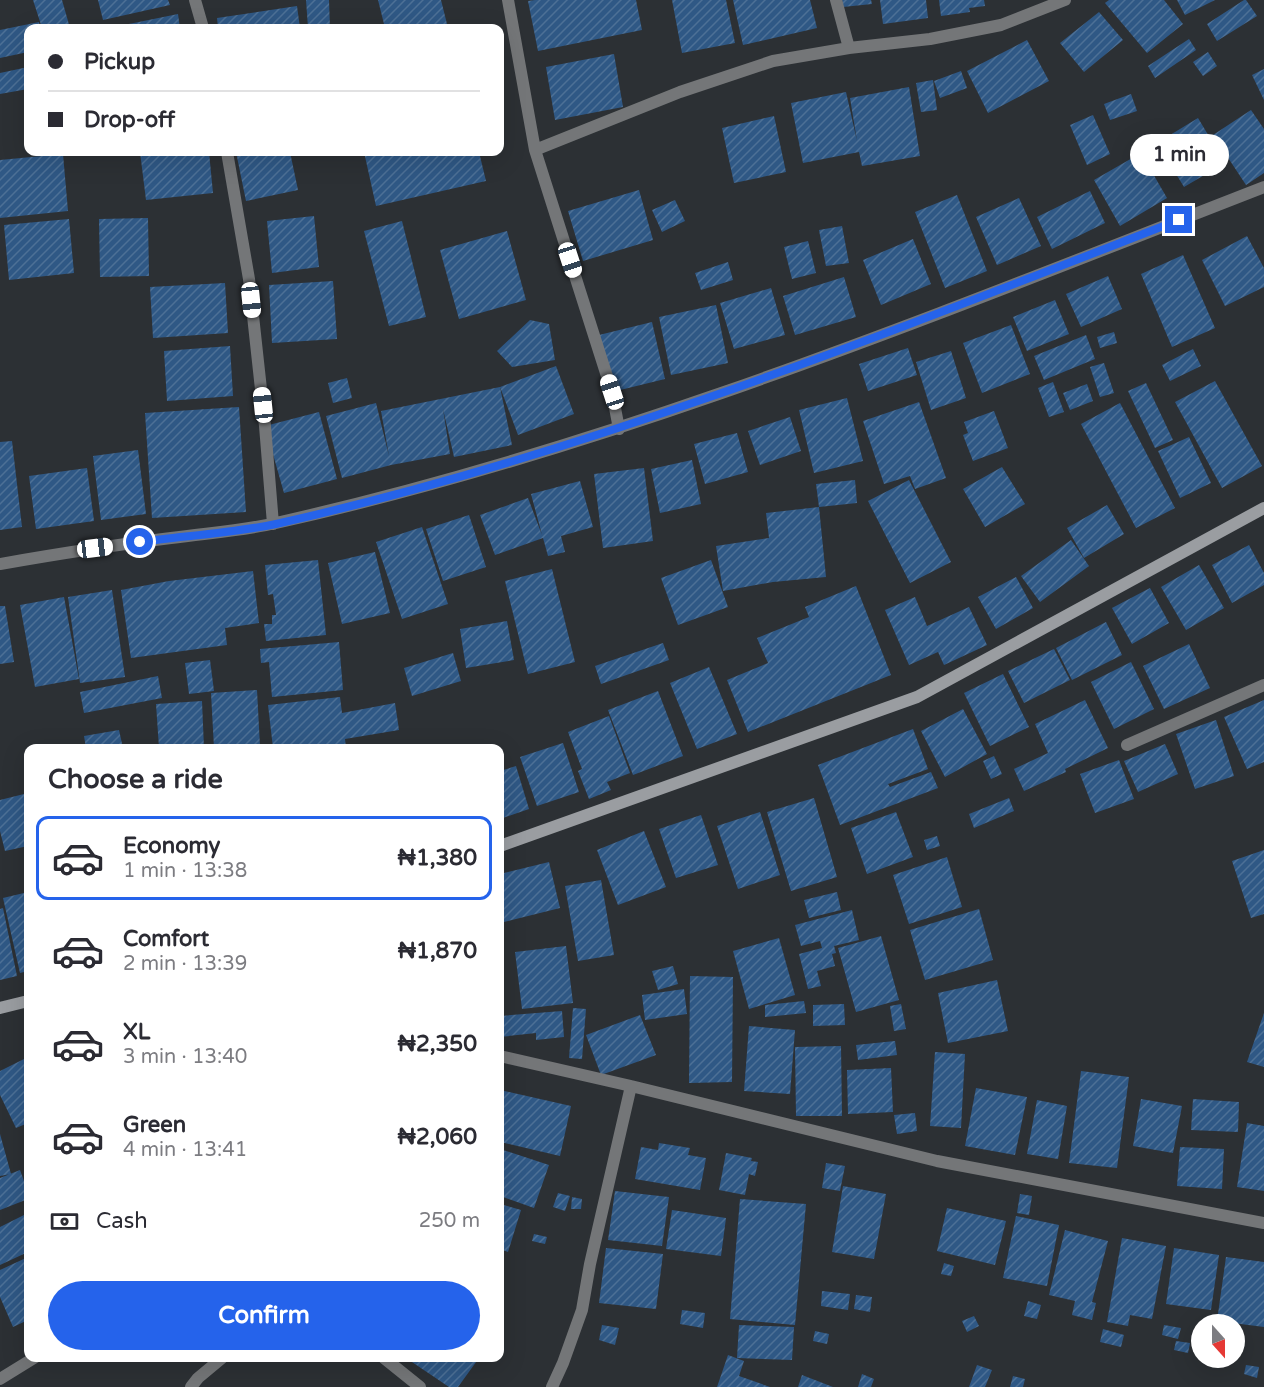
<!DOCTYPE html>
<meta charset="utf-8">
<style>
body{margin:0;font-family:"Varela Round",sans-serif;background:#f7f7f7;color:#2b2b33;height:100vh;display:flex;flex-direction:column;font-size:22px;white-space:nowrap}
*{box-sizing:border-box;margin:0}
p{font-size:20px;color:#7c7c81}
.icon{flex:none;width:33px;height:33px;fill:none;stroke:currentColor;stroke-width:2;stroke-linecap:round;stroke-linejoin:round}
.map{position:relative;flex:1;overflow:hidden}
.details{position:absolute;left:24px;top:744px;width:480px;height:618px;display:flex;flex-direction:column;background:#fff;border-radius:12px;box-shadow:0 6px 24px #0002}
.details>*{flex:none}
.top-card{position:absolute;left:24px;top:24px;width:480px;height:132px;border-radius:12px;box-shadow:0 6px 24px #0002;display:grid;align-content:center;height:132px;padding:0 24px;background:#fff}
.needle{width:39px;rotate:159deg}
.buttons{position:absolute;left:1191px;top:1314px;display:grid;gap:12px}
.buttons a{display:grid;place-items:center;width:54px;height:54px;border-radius:50%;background:#fff;box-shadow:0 6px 24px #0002;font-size:30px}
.end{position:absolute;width:27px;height:27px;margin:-14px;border:8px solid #2563eb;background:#fff;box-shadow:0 0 0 3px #fff}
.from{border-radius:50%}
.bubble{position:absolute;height:42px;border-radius:21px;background:#fff;box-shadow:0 6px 24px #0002;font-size:20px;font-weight:800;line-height:42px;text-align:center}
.car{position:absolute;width:18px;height:36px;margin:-18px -9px;border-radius:8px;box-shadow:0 0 4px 2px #0007;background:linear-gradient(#fff 24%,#345 0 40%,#fff 0 76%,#345 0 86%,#fff 0)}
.top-card b{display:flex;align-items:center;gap:21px;height:57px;font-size:22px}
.top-card b+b{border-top:2px solid #e1e1e2}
.top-card i{width:15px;height:15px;background:#2b2b33}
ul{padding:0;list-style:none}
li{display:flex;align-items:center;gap:18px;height:84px;margin:0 12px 9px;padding:0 12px;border:3px solid transparent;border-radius:12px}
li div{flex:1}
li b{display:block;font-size:22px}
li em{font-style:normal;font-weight:800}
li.current{border-color:#2563eb}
li>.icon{width:54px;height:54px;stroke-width:1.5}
h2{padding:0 24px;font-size:27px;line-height:72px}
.pay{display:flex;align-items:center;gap:15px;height:66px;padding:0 24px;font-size:22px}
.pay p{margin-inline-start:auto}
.button{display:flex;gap:12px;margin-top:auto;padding:12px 24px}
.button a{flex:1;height:69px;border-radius:36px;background:#2563eb;color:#fff;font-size:24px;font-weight:800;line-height:69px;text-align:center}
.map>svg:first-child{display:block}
.building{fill:url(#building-hatch)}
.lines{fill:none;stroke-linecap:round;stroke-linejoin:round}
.street{stroke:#747678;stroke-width:12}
.secondary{stroke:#9a9da1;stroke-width:12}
.route{stroke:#2563eb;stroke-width:8}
</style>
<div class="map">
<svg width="1264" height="1387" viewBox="0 0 1264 1387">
<defs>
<pattern id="building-hatch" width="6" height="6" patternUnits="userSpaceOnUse" patternTransform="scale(1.5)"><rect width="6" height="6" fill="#2f5885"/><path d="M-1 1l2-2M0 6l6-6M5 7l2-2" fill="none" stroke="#4d7096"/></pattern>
</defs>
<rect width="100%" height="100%" fill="#2c3034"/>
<path class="building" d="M33 0H62L70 28H42Z
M98 0H168L170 5 103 20Z
M306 0H329L330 28H308Z
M378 0H441L448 28H385Z
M535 0H636L642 30 538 51 528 1Z
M672 0H726L735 43 682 53Z
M733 0H810L817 28 743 45Z
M842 0H871L872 4 843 7Z
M880 0H926L928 18 883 24Z
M939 0H984L985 6 969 8 970 12 941 16Z
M1109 0H1164L1183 24 1147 53 1105 3Z
M1177 0H1215L1185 15Z
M1244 0H1246L1257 16 1217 41 1207 24Z
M297 6 300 28H218L217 18Z
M1099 12 1123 40 1084 72 1060 43Z
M178 14 180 28H124V25Z
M39 22 40 28H28V52L0 58V30Z
M1189 39 1196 50 1155 78 1148 66Z
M1027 40 1049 81 988 113 967 71Z
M1208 52 1217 66 1203 76 1193 62Z
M614 54 623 107 555 120 546 67Z
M28 67V89L0 94V73Z
M1264 69V100L1252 75Z
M961 71 967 88 940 98 934 81Z
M933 80 937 110 921 112 916 83Z
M909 87 920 156 862 166 859 152 803 163 791 103 846 92 857 141 850 98Z
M1131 94 1137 111 1110 120 1104 104Z
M1251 110 1264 129V173L1246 185 1213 135Z
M1093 115 1110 154 1087 165 1070 125Z
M774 116 786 172 734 183 722 128Z
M1198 118 1225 163 1184 187 1157 143Z
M140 152H209L213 193 146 200Z
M236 152H290L298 190 246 201Z
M364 152H479L486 181 376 206Z
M1141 153 1167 198 1120 226 1094 180Z
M63 154 68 211 0 218V160Z
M639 190 653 240 583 261 568 211Z
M1090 191 1105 223 1052 249 1037 217Z
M957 195 987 271 945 288 915 212Z
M1019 198 1041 246 997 265 976 217Z
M675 200 685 221 662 232 652 210Z
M314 216 319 267 272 273 267 221Z
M148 218 149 276 100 277 99 219Z
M69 219 74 273 9 280 4 225Z
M402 221 426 317 389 326 364 231Z
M842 226 849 263 826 266 819 230Z
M507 231 526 300 459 319 440 250Z
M1247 236 1264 268V287L1225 306 1202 260Z
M913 239 931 284 881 305 863 260Z
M808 241 816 273 792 279 784 247Z
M1183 255 1215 328 1172 347 1141 274Z
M728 262 733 280 701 290 695 273Z
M1108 276 1122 309 1081 327 1066 294Z
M844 277 856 317 795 335 783 296Z
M333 281 337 339 272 343 269 285Z
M225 283 228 333 153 338 150 287Z
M771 288 785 335 734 349 720 303Z
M1055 300 1069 334 1027 351 1013 317Z
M716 305 728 363 671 375 659 317Z
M530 320 549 324 555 360 512 367 497 351Z
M652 322 665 379 612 392 599 335Z
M1011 325 1030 374 982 393 963 343Z
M1114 332 1117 343 1100 348 1097 337Z
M1086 335 1095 359 1044 380 1034 356Z
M230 346 233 396 167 401 164 351Z
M908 348 917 375 868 391 859 364Z
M1193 349 1201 366 1170 381 1162 365Z
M951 351 966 398 931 410 916 362Z
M1104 363 1114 393 1100 397 1090 367Z
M556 366 574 414 518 435 500 387Z
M347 378 352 398 333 403 328 383Z
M1215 381 1262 466 1222 488 1175 402Z
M1053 382 1064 412 1049 417 1038 388Z
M1146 383 1173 440 1155 448 1128 391Z
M1087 384 1093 401 1070 410 1063 393Z
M500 387 512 445 454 457 443 409 450 454 391 465 342 478 326 416 376 403 389 456 381 411Z
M847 398 863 461 814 473 799 410Z
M919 402 946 478 915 489 910 476 884 484 863 421Z
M1120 403 1175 508 1136 528 1081 424Z
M239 407 246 512 152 518 145 413Z
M994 411 1008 448 973 461 963 435 968 433 964 422Z
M319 412 337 479 284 493 265 426Z
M790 417 801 451 760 465 748 431Z
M737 433 748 472 705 484 694 444Z
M1189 437 1211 483 1180 498 1158 451Z
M12 441 22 527 0 530V442Z
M138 450 146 514 101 520 93 456Z
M692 460 701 504 660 513 651 469Z
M1002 467 1025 504 985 527 963 489Z
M87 468 94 521 36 529 29 476Z
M644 468 653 541 603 548 594 474Z
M855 480 857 503 819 507 826 577 773 582 723 591 716 546 769 538 766 513 819 507 816 484Z
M909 480 951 562 910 583 868 501Z
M580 481 593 527 561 536 565 552 548 556 543 538 495 555 480 515 528 498 542 535 531 494Z
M1107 505 1124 534 1084 558 1067 528Z
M469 515 486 567 443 581 426 529Z
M422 527 448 604 402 619 376 542Z
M1071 540 1089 566 1040 602 1021 576Z
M1249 545 1264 573V585L1232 603 1212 565Z
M375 552 390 613 342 624 328 563Z
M318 560 326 635 266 641 264 624H272V615H276L273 594 268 595 265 565Z
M711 560 728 607 678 625 661 578Z
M1199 565 1224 608 1186 630 1161 587Z
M552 569 575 662 528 674 505 581Z
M253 571 259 623 225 628 227 645 131 658 121 590 169 581Z
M1016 577 1033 608 996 629 978 597Z
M856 586 891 675 748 732 727 680 768 663 757 638 809 617 805 607Z
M1150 588 1169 623 1132 644 1112 608Z
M112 590 125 677 80 683 68 597Z
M64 597 79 679 35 687 20 605Z
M915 597 927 626 969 607 987 645 944 665 938 652 909 665 885 610Z
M0 606H5L14 662 0 664Z
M507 621 514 660 466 668 460 629Z
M1106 622 1122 655 1072 680 1056 648Z
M339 642 343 690 272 697 269 662 261 663 260 649Z
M663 643 669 660 601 684 595 666Z
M1189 644 1210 688 1164 709 1143 666Z
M1054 649 1070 680 1024 703 1008 671Z
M453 653 461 681 412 696 404 668Z
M210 660 214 691 189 694 185 663Z
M1131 662 1154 709 1114 729 1091 682Z
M709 667 737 734 697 749 670 683Z
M1003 674 1029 727 990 746 964 693Z
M158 676 162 698 84 713 80 692Z
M257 690 260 746 214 748 211 693Z
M658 691 683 756 633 775 608 710Z
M340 697 342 713 395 703 399 730 345 739 346 748H273L268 705Z
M1085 700 1108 748 1065 769 1066 772 1024 791 1014 769 1048 753 1035 724Z
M1264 700V762L1247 769 1224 717Z
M202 701 204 748H159L156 704Z
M963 709 987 754 945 777 921 731Z
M609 716 630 773 607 782 611 790 589 799 578 771 582 769 568 732Z
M1216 720 1234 776 1195 789 1176 734Z
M913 729 928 769 888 784 890 787 931 772 938 788 840 825 818 765Z
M119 730 123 748H86L84 736Z
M563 743 579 792 537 806 520 757Z
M1165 744 1178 774 1138 792 1124 761Z
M994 756 1002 774 991 779 983 761Z
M1119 760 1134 799 1095 813 1080 774Z
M516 766 529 809 500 819V771Z
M28 793V846L5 851 0 831V800Z
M814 798 837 877 791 891 767 812Z
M1009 798 1014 811 974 828 969 814Z
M760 812 780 875 738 889 717 826Z
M896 812 913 857 867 874 851 828Z
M701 815 718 865 676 878 659 829Z
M644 831 666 887 618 905 597 850Z
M937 836 940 846 927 850 924 840Z
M1264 850V914L1251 918 1232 861Z
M947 857 962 907 909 924 893 875Z
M549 862 560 908 500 923V874Z
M601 880 614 955 578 961 565 886Z
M28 892V971L20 973 3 898Z
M837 892 841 910 809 918 804 900Z
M3 908 17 976 0 980V909Z
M979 909 993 960 925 980 910 930Z
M852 910 859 940 834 946 836 953 832 954 835 966 817 971 821 986 808 989 799 954 822 948 820 941 801 946 795 925Z
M881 936 899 1000 856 1012 838 948Z
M779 938 795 995 749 1009 733 951Z
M566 946 573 1003 522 1009 515 952Z
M673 966 678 984 658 990 652 971Z
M690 976 733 977 732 1082 689 1083Z
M997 980 1008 1031 948 1043 938 993Z
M684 989 687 1014 645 1020 642 995Z
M804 1001 806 1013 765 1017V1005Z
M844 1004 845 1025 813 1026V1005Z
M901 1004 906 1029 894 1031 890 1006Z
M573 1008 586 1009 582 1059 569 1058Z
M562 1011 564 1037 536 1040V1033L500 1037V1016Z
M1264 1013V1067L1247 1062Z
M640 1015 656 1055 601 1075 586 1035Z
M749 1026 795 1030 790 1094 744 1091Z
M895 1041 897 1055 858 1060 856 1045Z
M841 1046 842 1116H796L795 1047Z
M935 1052 965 1054 961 1128 930 1126Z
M28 1057V1123L16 1128 0 1095V1071Z
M891 1068 893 1112 848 1114 847 1070Z
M1081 1071 1129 1077 1117 1168 1069 1163Z
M976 1088 1027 1097 1015 1155 965 1146Z
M500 1090 571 1106 560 1156 500 1142Z
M1141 1099 1182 1106 1173 1153 1133 1146Z
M1193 1099 1239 1102 1238 1132 1191 1130Z
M1037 1100 1067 1106 1058 1159 1027 1154Z
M915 1113 917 1131 897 1134 894 1115Z
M1247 1123 1264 1126V1191L1237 1187Z
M0 1134 11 1174 0 1176Z
M659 1143 690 1148 688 1155 706 1158 700 1190 635 1179 641 1147 658 1150Z
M1180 1147 1224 1149 1222 1189 1177 1186Z
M500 1149 549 1165 534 1208 500 1196Z
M726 1153 752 1158 751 1161 758 1162 755 1176 749 1174 745 1195 719 1190Z
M826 1163 845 1166 840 1191 822 1188Z
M20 1170 28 1192V1199L0 1210V1178Z
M843 1186 886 1194 874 1259 832 1252Z
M615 1191 669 1197 662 1246 608 1240Z
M558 1193 570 1196 565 1211 553 1207Z
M1020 1194 1032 1196 1029 1215 1017 1213Z
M572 1197 582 1199 581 1209H571Z
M740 1199 806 1204 795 1325 730 1319Z
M500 1204 521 1210 508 1252 500 1249Z
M947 1208 1006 1221 995 1265 937 1251Z
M672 1210 726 1218 721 1256 666 1249Z
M28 1213V1252L0 1265V1227Z
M1016 1216 1059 1225 1047 1286 1003 1278Z
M1065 1230 1108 1241 1092 1302 1096 1303 1092 1320 1072 1315 1075 1301 1049 1295Z
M534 1234 547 1237 545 1244 532 1241Z
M1122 1238 1166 1246 1152 1319 1130 1315 1128 1326 1107 1322Z
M606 1248 663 1254 656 1309 599 1303Z
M1174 1248 1219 1255 1211 1310 1166 1304Z
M28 1257V1320L13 1327 0 1297V1270Z
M1226 1257 1264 1262V1327L1217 1321Z
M944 1263 954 1266 951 1276 941 1274Z
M822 1291 850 1294 848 1310 821 1306Z
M856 1295 872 1297 870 1312 854 1309Z
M1028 1301 1041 1305 1037 1319 1024 1316Z
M682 1310 705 1313 703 1328 680 1324Z
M974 1316 979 1326 967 1332 962 1321Z
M602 1325 619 1328 615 1345 599 1340Z
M739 1325 794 1327 792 1360 737 1358Z
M1164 1325 1181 1328 1178 1339 1162 1335Z
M1103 1329 1124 1335 1121 1347 1100 1342Z
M815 1331 829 1334 827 1344 813 1341Z
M1176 1341 1190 1343 1188 1353 1174 1350Z
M728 1355 744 1361 739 1376 770 1387H717Z
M406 1358H479L458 1387H449Z
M977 1365 992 1370 985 1387H969Z
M1246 1365 1259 1367 1257 1378 1244 1374Z
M862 1374 874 1379 871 1387H858Z
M802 1375 833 1387H798Z
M1013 1376 1025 1379 1023 1387H1010Z"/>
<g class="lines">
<path class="street" d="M195 0 203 28
M508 0 535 150 612 392 619 429
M836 0 849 48
M535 150 680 92 773 61 849 48 930 39 1001 25 1065 0
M227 152 249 279 265 426 273 524
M0 564C57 554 114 545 171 538 206 533 242 531 276 523 616 447 940 313 1264 187
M1127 745 1264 685
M500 1056 631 1086 937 1161 1264 1223
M384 1358 420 1387
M0 1379 34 1358
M191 1387 198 1378 222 1358
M552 1387 563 1363 582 1310 590 1264 631 1086"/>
<path class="secondary" d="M500 846 917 697 1264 508
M0 1008 28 1001"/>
</g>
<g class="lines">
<path class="route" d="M140 542C183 536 233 533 276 524 587 454 883 335 1179 220"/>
</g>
</svg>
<div class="buttons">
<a><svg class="needle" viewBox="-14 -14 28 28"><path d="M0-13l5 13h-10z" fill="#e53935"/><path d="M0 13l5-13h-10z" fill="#7c7c81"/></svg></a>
</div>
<i class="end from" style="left:140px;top:542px"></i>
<i class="end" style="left:1179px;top:220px"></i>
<div class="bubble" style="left:1130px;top:134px;width:99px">1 min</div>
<i class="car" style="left:570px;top:260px;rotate:162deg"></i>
<i class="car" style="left:251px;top:300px;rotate:174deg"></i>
<i class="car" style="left:612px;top:392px;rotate:342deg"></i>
<i class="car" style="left:263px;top:405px;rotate:354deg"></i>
<i class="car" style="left:95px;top:548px;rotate:83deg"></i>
<div class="top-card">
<b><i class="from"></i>Pickup</b>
<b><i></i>Drop-off</b>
</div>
<section class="details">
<h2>Choose a ride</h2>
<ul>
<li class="current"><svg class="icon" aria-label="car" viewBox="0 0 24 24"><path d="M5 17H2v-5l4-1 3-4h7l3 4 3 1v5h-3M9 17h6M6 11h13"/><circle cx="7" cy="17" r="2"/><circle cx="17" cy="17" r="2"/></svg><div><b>Economy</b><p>1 min · 13:38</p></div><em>₦1,380</em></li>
<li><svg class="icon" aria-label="car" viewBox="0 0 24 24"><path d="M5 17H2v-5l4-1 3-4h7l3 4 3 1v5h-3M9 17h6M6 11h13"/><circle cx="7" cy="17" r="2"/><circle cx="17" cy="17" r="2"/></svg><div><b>Comfort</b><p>2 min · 13:39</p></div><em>₦1,870</em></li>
<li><svg class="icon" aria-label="car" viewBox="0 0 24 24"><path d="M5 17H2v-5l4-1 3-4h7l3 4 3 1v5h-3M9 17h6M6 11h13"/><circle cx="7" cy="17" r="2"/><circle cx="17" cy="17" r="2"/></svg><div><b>XL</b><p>3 min · 13:40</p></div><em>₦2,350</em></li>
<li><svg class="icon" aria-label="car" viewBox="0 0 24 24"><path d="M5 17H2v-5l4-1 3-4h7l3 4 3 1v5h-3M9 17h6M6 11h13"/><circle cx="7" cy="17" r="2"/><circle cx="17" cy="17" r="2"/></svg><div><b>Green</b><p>4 min · 13:41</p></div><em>₦2,060</em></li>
</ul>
<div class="pay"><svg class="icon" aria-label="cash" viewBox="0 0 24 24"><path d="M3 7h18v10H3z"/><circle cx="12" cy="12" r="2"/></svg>Cash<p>250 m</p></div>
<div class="button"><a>Confirm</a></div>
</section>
</div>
